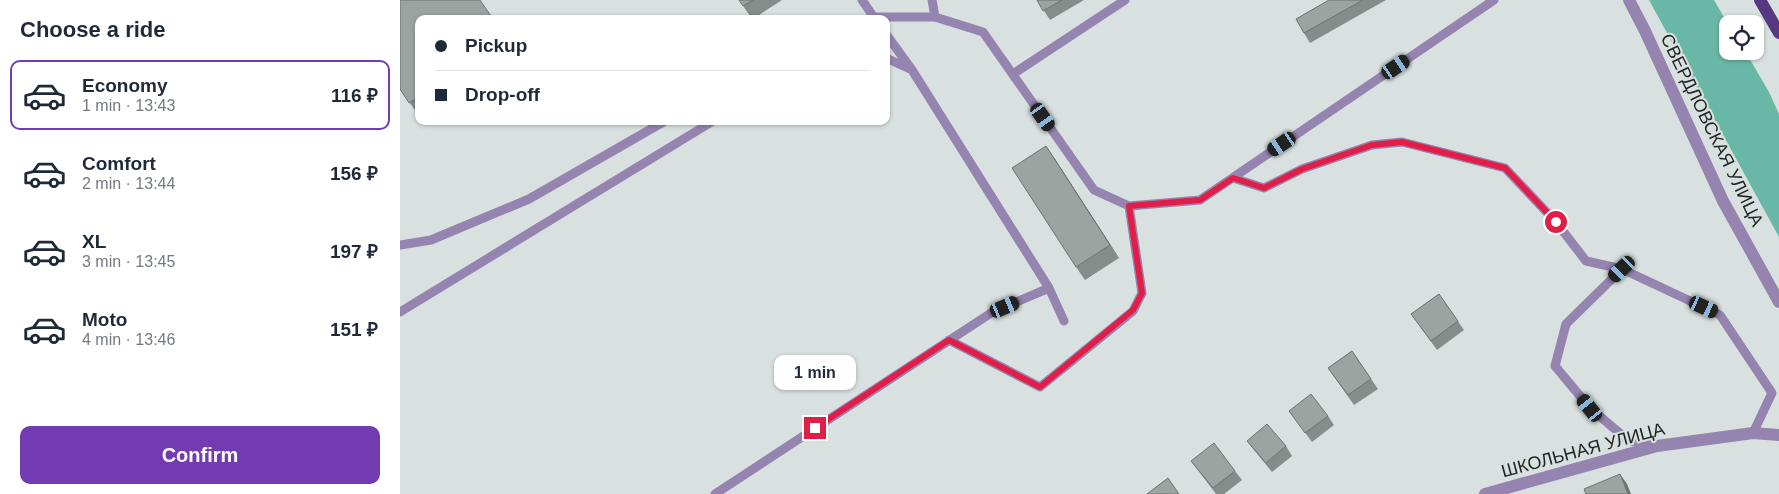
<!DOCTYPE html>
<meta charset="utf-8">
<style>
body{margin:0;font-family:Helvetica,sans-serif;background:#f6f6f7;color:#1f2937;height:100vh;display:flex;flex-direction:column;font-size:19px;white-space:nowrap}
*{box-sizing:border-box;margin:0}
p{font-size:16px;color:#747a83}
.icon{flex:none;width:28px;height:28px;fill:none;stroke:currentColor;stroke-width:2;stroke-linecap:round;stroke-linejoin:round}
.map{position:relative;flex:1;overflow:hidden}
.panel{display:flex;flex-direction:column;background:#fff;width:400px}
.panel>*{flex:none}
.banner{position:absolute;left:15px;top:15px;width:475px;height:110px;border-radius:10px;box-shadow:0 1px 4px #0004;display:grid;align-content:center;height:110px;padding:0 20px;background:#fff}
.controls{position:absolute;left:1319px;top:15px;display:grid;gap:10px}
.controls a{display:grid;place-items:center;width:45px;height:45px;border-radius:10px;background:#fff;box-shadow:0 1px 4px #0004;font-size:25px}
.end{position:absolute;width:22px;height:22px;margin:-11px;border:6px solid #e11d48;background:#fff;box-shadow:0 0 0 2px #fff}
.from{border-radius:50%}
.bubble{position:absolute;height:35px;border-radius:10px;background:#fff;box-shadow:0 1px 4px #0004;font-size:16px;font-weight:700;line-height:35px;text-align:center}
.car{position:absolute;width:15px;height:30px;margin:-15px -8px;border-radius:6px;box-shadow:0 0 4px 1px #0007;background:linear-gradient(#222 24%,#8ab4d8 0 40%,#222 0 76%,#8ab4d8 0 86%,#222 0)}
.banner b{display:flex;align-items:center;gap:18px;height:48px;font-size:19px}
.banner b+b{border-top:1px solid #e0e1e3}
.banner i{width:12px;height:12px;background:#1f2937}
ul{padding:0;list-style:none}
li{display:flex;align-items:center;gap:15px;height:70px;margin:0 10px 8px;padding:0 10px;border:2px solid transparent;border-radius:10px}
li div{flex:1}
li b{display:block;font-size:19px}
li em{font-style:normal;font-weight:700}
li.active{border-color:#723bb2}
li>.icon{width:45px;height:45px;stroke-width:1.5}
h2{padding:0 20px;font-size:22px;line-height:60px}
.cta{display:flex;gap:10px;margin-top:auto;padding:10px 20px}
.cta a{flex:1;height:58px;border-radius:10px;background:#723bb2;color:#fff;font-size:20px;font-weight:700;line-height:58px;text-align:center}
main{display:flex;flex:1;min-height:0}
.map>svg:first-child{display:block}
.forest{fill:#69b8a7}
.lines{fill:none;stroke-linecap:round;stroke-linejoin:round}
.service{stroke:#9484af;stroke-width:9}
.minor{stroke:#9484af;stroke-width:12}
.primary{stroke:#573782;stroke-width:12}
.wall{fill:#858d8a}
.shaded-wall{fill:#6c7371}
.building{fill:#9ba4a1;stroke:#6c7371}
.route{stroke:#e11d48;stroke-width:6}
.labels{text-anchor:middle;dominant-baseline:central;stroke-width:4;stroke-linejoin:round;paint-order:stroke}
.street-label{font-size:18px;fill:#222524;stroke:#d8e1df}
</style>
<main>
<section class="panel">
<h2>Choose a ride</h2>
<ul>
<li class="active"><svg class="icon" aria-label="car" viewBox="0 0 24 24"><path d="M5 17H2v-5l4-1 3-4h7l3 4 3 1v5h-3M9 17h6M6 11h13"/><circle cx="7" cy="17" r="2"/><circle cx="17" cy="17" r="2"/></svg><div><b>Economy</b><p>1 min · 13:43</p></div><em>116 ₽</em></li>
<li><svg class="icon" aria-label="car" viewBox="0 0 24 24"><path d="M5 17H2v-5l4-1 3-4h7l3 4 3 1v5h-3M9 17h6M6 11h13"/><circle cx="7" cy="17" r="2"/><circle cx="17" cy="17" r="2"/></svg><div><b>Comfort</b><p>2 min · 13:44</p></div><em>156 ₽</em></li>
<li><svg class="icon" aria-label="car" viewBox="0 0 24 24"><path d="M5 17H2v-5l4-1 3-4h7l3 4 3 1v5h-3M9 17h6M6 11h13"/><circle cx="7" cy="17" r="2"/><circle cx="17" cy="17" r="2"/></svg><div><b>XL</b><p>3 min · 13:45</p></div><em>197 ₽</em></li>
<li><svg class="icon" aria-label="car" viewBox="0 0 24 24"><path d="M5 17H2v-5l4-1 3-4h7l3 4 3 1v5h-3M9 17h6M6 11h13"/><circle cx="7" cy="17" r="2"/><circle cx="17" cy="17" r="2"/></svg><div><b>Moto</b><p>4 min · 13:46</p></div><em>151 ₽</em></li>
</ul>
<div class="cta"><a>Confirm</a></div>
</section>
<div class="map">
<svg width="1379" height="494" viewBox="0 0 1379 494">
<rect width="100%" height="100%" fill="#d8e1df"/>
<path class="forest" d="M1249 0H1314L1328 24V51H1345L1369 92 1379 114V237Z"/>
<g class="lines">
<path class="service" d="M462 0 475 19
M532 0 535 17
M467 19 474 17H535L583 32 694 190 729 206 800 200 1094 0
M486 34 512 70 649 288
M486 58 510 69
M613 74 725 0
M833 178 864 188 902 169 972 145 1002 142 1105 168 1156 222 1186 261 1222 269 1320 315 1372 393 1353 433
M0 245 31 240 129 199 265 121
M1222 269 1166 324 1155 366 1190 408 1229 441 1253 445
M0 312 313 121
M549 340 640 387 733 311 742 293 729 206
M315 494 591 313 649 288 664 321"/>
<path class="minor" d="M1229 0 1245 31 1323 201 1379 302
M1085 494 1257 446 1353 433 1379 435"/>
<path class="primary" d="M1360 0 1379 33"/>
</g>
<path class="wall" d="M339 0H382L353 19H352Z
M637 0H684L650 20Z
M929 0H986L910 43 904 33Z
M19 19V116L0 89Z
M655 159 719 258 685 280 676 267Z
M1039 294 1064 330 1037 350 1011 314Z
M952 351 978 389 954 405 928 368Z
M889 411 928 416 934 425 912 442Z
M847 441 886 446 892 456 872 472 854 450Z
M791 461 835 471 842 480 824 494H816Z"/>
<path class="shaded-wall" d="M646 146 655 159 719 258 710 245Z
M1220 474 1227 484 1231 494H1228Z"/>
<path class="building" d="M0 0H80L93 19H19V97L9 103 0 89Z
M339 0H353L343 6Z
M637 0H662L643 11Z
M929 0H963L904 33 896 19Z
M646 146 710 245 676 267 612 168Z
M1039 294 1058 321 1031 341 1011 314Z
M952 351 971 379 948 395 928 368Z
M911 394 928 416 905 433 889 411Z
M867 424 886 446 866 463 847 441Z
M814 443 835 471 813 488 791 461Z
M1220 474 1228 494H1186L1184 489Z
M768 478 779 494H747Z"/>
<g class="lines">
<path class="route" d="M415 428 549 340 640 387 733 310 742 293 729 206 800 200 833 178 864 188 902 169 972 145 1002 142 1105 168 1156 222"/>
</g>
<g class="labels">
<g class="street-label">
<text transform="translate(1312 130) rotate(64)">СВЕРДЛОВСКАЯ УЛИЦА</text>
<text transform="translate(1183 450) rotate(-15)">ШКОЛЬНАЯ УЛИЦА</text>
</g>
</g>
</svg>
<div class="controls">
<a><svg class="icon" aria-label="locate" viewBox="0 0 24 24"><circle cx="12" cy="12" r="6"/><path d="M12 2v4M12 18v4M2 12h4M18 12h4"/></svg></a>
</div>
<i class="end from" style="left:1156px;top:222px"></i>
<i class="end" style="left:415px;top:428px"></i>
<div class="bubble" style="left:374px;top:355px;width:82px">1 min</div>
<i class="car" style="left:996px;top:67px;rotate:56deg"></i>
<i class="car" style="left:643px;top:117px;rotate:145deg"></i>
<i class="car" style="left:882px;top:144px;rotate:236deg"></i>
<i class="car" style="left:1222px;top:269px;rotate:226deg"></i>
<i class="car" style="left:605px;top:307px;rotate:67deg"></i>
<i class="car" style="left:1304px;top:307px;rotate:115deg"></i>
<i class="car" style="left:1190px;top:408px;rotate:321deg"></i>
<div class="banner">
<b><i class="from"></i>Pickup</b>
<b><i></i>Drop-off</b>
</div>
</div>
</main>
